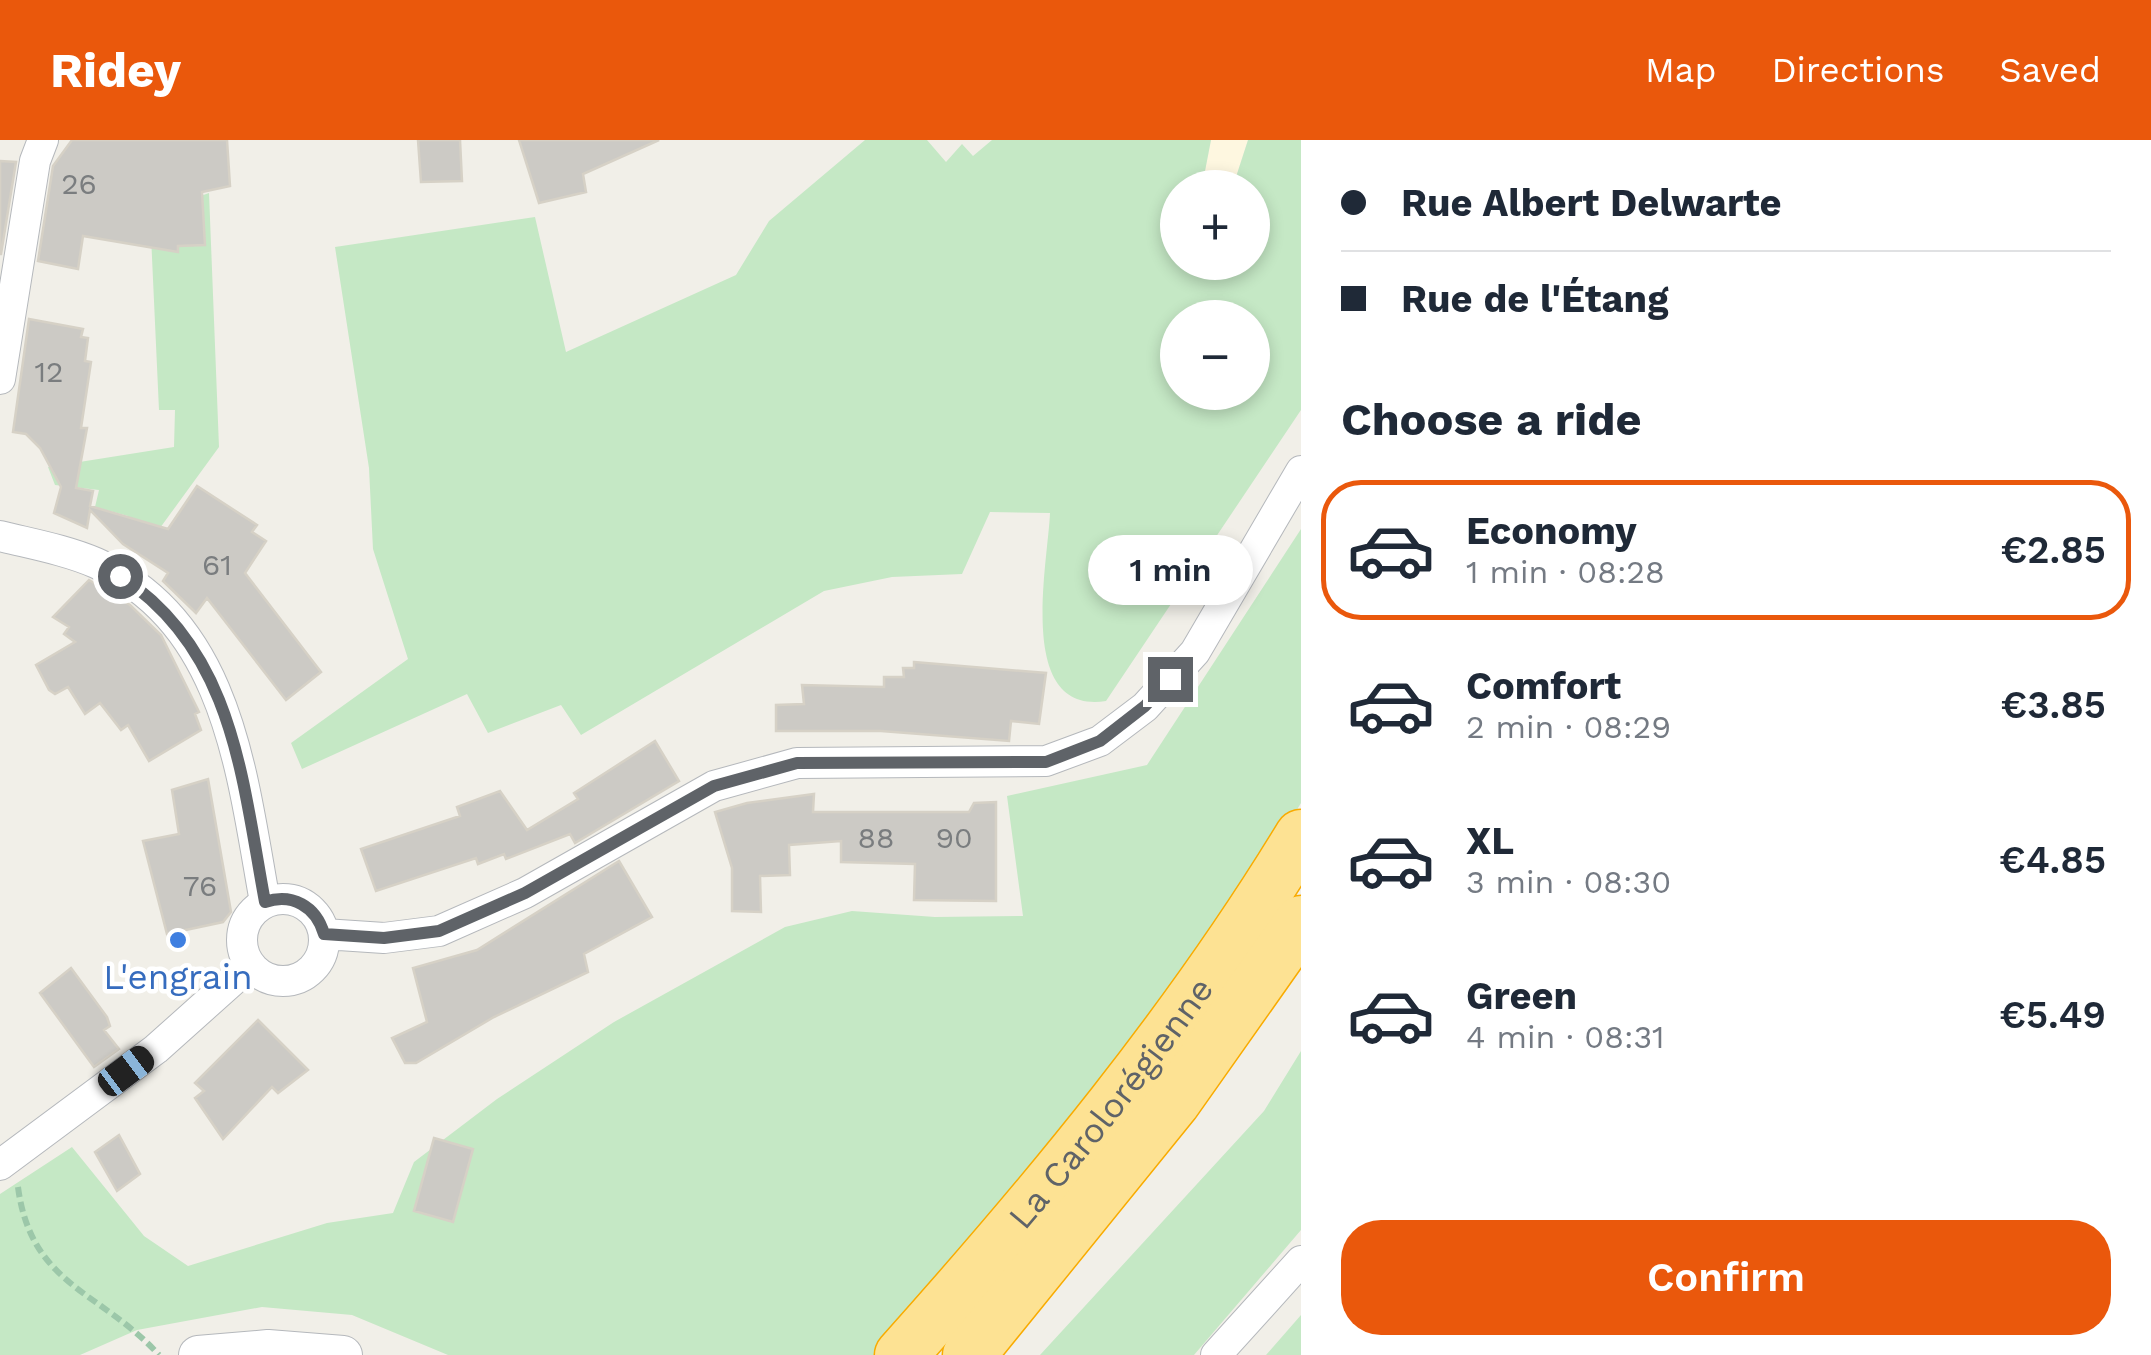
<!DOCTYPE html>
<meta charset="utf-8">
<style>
body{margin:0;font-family:"Work Sans",sans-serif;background:#f2f2f3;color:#1f2937;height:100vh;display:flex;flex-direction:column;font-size:38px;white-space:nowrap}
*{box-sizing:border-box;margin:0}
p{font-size:32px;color:#747a83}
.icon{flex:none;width:55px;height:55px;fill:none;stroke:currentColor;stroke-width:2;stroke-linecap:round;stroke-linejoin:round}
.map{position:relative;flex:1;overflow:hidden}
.drawer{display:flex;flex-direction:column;background:#fff;width:850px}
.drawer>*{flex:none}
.banner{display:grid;align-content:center;height:220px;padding:0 40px;background:#fff}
.fabs{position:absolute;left:1160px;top:30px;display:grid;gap:20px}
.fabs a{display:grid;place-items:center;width:110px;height:110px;border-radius:50%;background:#fff;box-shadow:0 5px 15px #0003;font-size:50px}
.end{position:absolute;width:45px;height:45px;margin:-22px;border:12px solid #5f6368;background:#fff;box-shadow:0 0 0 5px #fff}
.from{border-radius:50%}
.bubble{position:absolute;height:70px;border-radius:35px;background:#fff;box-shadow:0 5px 15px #0003;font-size:32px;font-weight:600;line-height:70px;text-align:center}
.car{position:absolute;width:30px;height:60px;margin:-30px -15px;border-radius:12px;box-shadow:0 0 8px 2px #0007;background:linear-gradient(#222 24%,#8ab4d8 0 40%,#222 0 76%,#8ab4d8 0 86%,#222 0)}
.banner b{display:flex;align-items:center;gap:35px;height:95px;font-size:38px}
.banner b+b{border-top:2px solid #e0e1e3}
.banner i{width:25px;height:25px;background:#1f2937}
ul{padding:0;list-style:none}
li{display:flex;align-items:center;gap:30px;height:140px;margin:0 20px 15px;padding:0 20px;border:5px solid transparent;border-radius:40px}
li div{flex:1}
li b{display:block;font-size:38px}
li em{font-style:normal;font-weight:600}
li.selected{border-color:#ea580c}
li>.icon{width:90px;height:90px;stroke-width:1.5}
h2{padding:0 40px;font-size:45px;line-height:120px}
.primary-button{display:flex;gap:20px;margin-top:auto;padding:20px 40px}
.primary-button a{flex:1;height:115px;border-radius:40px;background:#ea580c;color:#fff;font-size:40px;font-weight:600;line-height:115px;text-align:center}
header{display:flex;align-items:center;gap:60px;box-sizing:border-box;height:140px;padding:0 50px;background:#ea580c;color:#fff}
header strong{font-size:48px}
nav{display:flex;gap:55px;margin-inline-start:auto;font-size:35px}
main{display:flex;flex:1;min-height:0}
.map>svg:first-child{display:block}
.commercial{fill:#fef7e0}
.green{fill:#c5e8c5;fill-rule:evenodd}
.building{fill:#cccac5;stroke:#d6d1c6;stroke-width:2.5}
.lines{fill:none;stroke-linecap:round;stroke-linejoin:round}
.minor-casing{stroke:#b5b8bc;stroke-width:32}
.tertiary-casing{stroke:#b5b8bc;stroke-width:40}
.motorway-casing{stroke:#f9ab00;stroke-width:55}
.path{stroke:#9cc7a9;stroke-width:6;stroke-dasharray:10 5;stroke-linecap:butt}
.minor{stroke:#fff;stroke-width:30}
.tertiary{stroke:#fff;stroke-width:38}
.motorway{stroke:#fde293;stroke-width:52}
.route{stroke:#5f6368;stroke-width:12}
.shop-dot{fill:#3f7fe0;stroke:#fff;stroke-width:4}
.labels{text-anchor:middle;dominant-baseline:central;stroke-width:9;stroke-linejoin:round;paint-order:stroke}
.number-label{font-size:30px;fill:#7a7d7f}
.shop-label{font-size:35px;fill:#366cbe;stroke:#fff}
.street-label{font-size:35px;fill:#5f6368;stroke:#fff}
</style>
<header>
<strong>Ridey</strong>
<nav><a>Map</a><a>Directions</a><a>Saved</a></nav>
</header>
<main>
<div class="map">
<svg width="1301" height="1215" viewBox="0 0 1301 1215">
<rect width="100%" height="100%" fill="#f1efe8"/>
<path class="commercial" d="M1211 0H1248L1236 37 1205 31Z"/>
<path class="green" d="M865 0H927L946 22 962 4 973 16 992 0H1211L1205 31 1236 37 1248 0H1301V270L1106 561C1015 575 1048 424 1050 373L990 372 962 434 892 437 824 451 581 595 561 565 488 593 467 554 302 629 291 603 408 519 373 409 369 328 335 107 535 77 566 212 736 135 769 81ZM1178 48H1252V122H1178ZM1178 178H1252V252H1178Z
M209 53 219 307 160 388 126 383 128 376 95 367 99 350 55 345 48 327 174 307 175 270H159L150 74Z
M1301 389V663L1062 1054 905 1215H448L352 1175 262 1167 137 1190 80 1215H0V1054L72 1007 144 1096 188 1126 327 1083 393 1073 414 1022 497 959 614 882 785 787 852 771 935 777 1023 776 1007 656 1147 625Z
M1301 911V1090L1194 1215H1040L1264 971Z
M1301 1175V1215H1266Z"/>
<path class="building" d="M72 0H227L230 46 202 52 205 105 178 106V112L83 96 78 129 38 121 53 26Z
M418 0H460L462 41 421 42Z
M519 0H659L583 34 586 52 539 63Z
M0 21 16 22 1 114H0Z
M29 179 83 189 81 197 88 198 85 221 91 222 81 288H87L76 348 93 351 90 366 168 389 197 346 257 385 252 392 266 401 245 433 321 532 286 560 207 458 196 473 163 441 168 433 123 404 90 370 87 388 54 373 61 347 40 308 26 294 13 292Z
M89 440 130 465 161 495 199 572 195 574 201 590 149 621 128 585 121 590 100 563 85 574 68 547 55 554 49 550 36 525 75 502 64 494 69 487 53 477Z
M914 522 1046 533 1039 584 1011 581 1009 601 881 591H776V565L804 564 802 545 884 547V537H904L903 528H914Z
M655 601 679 641 575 703 570 694 506 719 504 714 478 724 476 718 376 751 361 709 460 676 457 667 500 651 527 690 578 659 574 653Z
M208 639 231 772 223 782 167 794 143 701 179 694 172 650Z
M814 654 813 672H969L974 663 996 662V761L914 760 915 724 841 722V701L789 705 790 735 760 736 761 772 732 771V728L715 672 747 663Z
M619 721 652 777 584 814 588 832 494 877 416 923H405L392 898 427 882 413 828 477 810Z
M71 828 107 877 110 886 104 890 119 909 94 927 40 853Z
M258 880 308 930 278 953 272 947 223 999 195 958 204 951 195 943Z
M119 995 140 1034 117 1051 95 1012Z
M434 998 473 1009 453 1082 414 1071Z"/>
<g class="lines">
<defs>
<path id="minor" d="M0 239 35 21 43 0
M0 396C32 404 66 410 96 423 229 482 242 636 265 762
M242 800a41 41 0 1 1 82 0a41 41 0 1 1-82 0Z
M324 794 384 798 439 791 525 753 714 646 797 623 1046 621 1100 601 1145 567 1195 512 1301 331
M0 1025 156 909 250 825
M1216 1215 1301 1121"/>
<path id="tertiary" d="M198 1215 268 1209 343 1215"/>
<g id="motorway">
<path id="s1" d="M901 1215C1046 1053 1188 882 1301 696"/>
<path d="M969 1215 1174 962 1301 782"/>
</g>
</defs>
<use href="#minor" class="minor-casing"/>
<use href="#tertiary" class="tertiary-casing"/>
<use href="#motorway" class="motorway-casing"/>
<path class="path" d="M18 1047C31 1146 101 1151 159 1215"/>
<use href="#minor" class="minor"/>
<use href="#tertiary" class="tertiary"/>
<use href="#motorway" class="motorway"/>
</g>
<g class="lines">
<path class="route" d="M120 436C234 510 242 639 265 762 292 753 316 766 324 794L384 798 439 791 525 753 714 646 797 623 1046 622 1100 601 1145 566 1170 539"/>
</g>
<circle class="shop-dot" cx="178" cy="800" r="10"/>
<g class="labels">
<g class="number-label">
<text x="79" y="43">26</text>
<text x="49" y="231">12</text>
<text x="217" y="424">61</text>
<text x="876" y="697">88</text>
<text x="954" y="697">90</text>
<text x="200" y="745">76</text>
</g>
<g class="shop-label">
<text x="178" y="837">L'engrain</text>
</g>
<g class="street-label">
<text stroke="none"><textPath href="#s1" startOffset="328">La Carolorégienne</textPath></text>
</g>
</g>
</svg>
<div class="fabs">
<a>+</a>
<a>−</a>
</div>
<i class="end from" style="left:120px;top:436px"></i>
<i class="end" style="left:1170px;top:539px"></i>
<div class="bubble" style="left:1088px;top:395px;width:165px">1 min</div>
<i class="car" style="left:126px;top:931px;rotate:53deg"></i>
</div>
<section class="drawer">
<div class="banner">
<b><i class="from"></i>Rue Albert Delwarte</b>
<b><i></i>Rue de l'Étang</b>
</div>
<h2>Choose a ride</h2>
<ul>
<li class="selected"><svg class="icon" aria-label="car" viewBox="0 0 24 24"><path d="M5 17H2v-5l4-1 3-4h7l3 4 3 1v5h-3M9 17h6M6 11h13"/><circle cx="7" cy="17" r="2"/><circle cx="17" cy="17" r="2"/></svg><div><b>Economy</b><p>1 min · 08:28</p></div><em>€2.85</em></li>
<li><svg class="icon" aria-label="car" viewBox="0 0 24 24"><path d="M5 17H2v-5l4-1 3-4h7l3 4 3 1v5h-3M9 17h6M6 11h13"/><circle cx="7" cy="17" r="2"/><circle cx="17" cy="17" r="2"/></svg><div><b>Comfort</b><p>2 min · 08:29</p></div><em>€3.85</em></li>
<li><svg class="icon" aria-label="car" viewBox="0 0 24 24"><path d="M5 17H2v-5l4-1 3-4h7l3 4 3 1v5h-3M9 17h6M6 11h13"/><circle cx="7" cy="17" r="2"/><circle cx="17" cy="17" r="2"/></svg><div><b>XL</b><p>3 min · 08:30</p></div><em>€4.85</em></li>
<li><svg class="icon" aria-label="car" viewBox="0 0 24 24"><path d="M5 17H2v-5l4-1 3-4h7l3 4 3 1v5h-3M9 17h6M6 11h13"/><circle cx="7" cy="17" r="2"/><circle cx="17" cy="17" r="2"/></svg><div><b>Green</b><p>4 min · 08:31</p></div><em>€5.49</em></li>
</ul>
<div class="primary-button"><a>Confirm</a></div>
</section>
</main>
